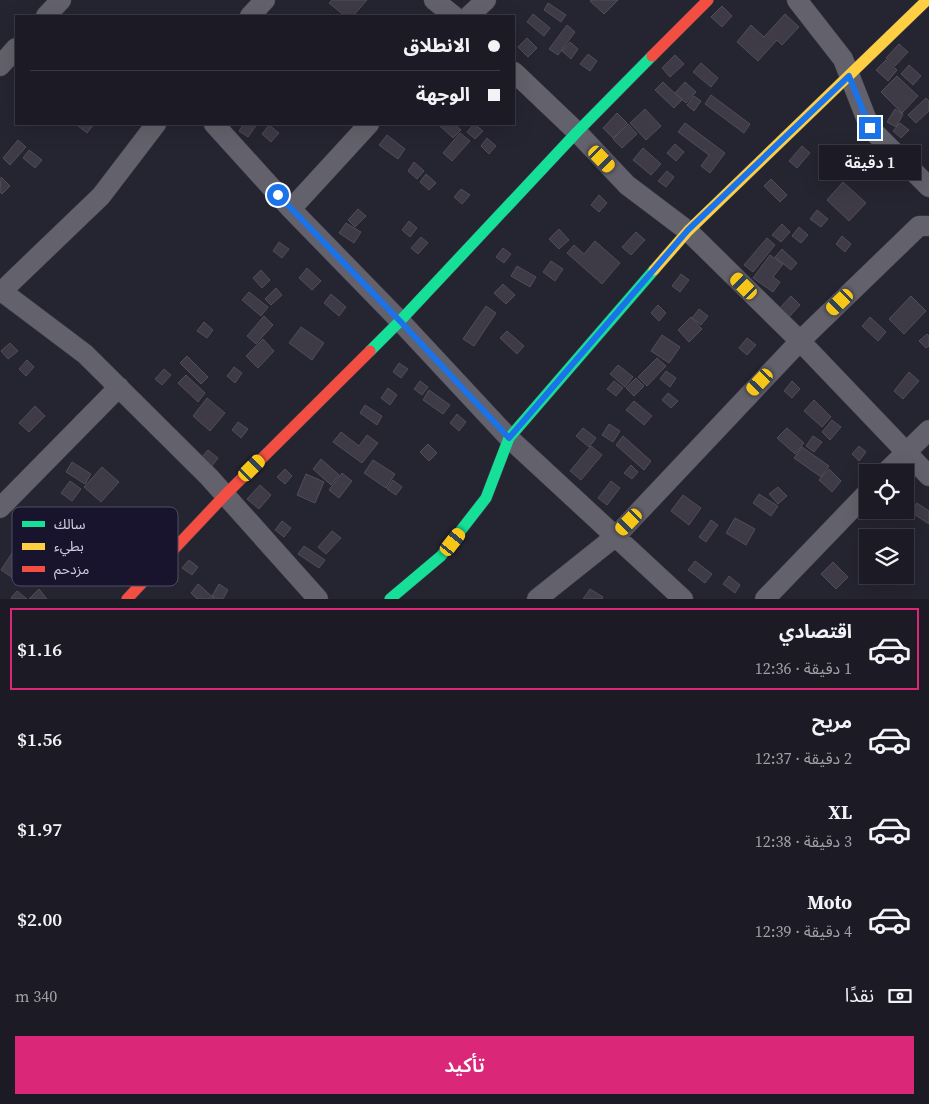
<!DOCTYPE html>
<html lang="ar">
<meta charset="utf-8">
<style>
body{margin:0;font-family:"Source Serif 4","Noto Sans Arabic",serif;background:#25242d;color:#f1f3f6;direction:rtl;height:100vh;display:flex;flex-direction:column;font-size:19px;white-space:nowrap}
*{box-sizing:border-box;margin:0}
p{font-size:16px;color:#a0a1a7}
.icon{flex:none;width:28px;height:28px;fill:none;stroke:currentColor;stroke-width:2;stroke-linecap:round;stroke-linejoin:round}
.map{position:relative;height:599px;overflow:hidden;direction:ltr}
.panel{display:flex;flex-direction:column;background:#1c1b25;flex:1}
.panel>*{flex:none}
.hud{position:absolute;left:15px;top:15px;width:500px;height:110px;border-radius:0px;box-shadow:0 5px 20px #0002,0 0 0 1px #3a3942;direction:rtl;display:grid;align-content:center;height:110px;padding:0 15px;background:#1c1b25}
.controls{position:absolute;left:859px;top:464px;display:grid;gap:10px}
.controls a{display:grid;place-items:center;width:55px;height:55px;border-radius:0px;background:#1c1b25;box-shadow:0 5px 20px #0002,0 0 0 1px #3a3942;font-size:25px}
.end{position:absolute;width:22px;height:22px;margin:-11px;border:6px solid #1a73e8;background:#fff;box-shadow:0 0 0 2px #fff}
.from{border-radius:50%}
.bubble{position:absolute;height:35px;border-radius:0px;background:#1c1b25;box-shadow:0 5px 20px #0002,0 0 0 1px #3a3942;font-size:16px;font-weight:600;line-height:35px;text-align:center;direction:rtl}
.car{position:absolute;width:15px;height:30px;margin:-15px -8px;border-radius:6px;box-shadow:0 0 4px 1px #0007;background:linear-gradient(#f5c518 24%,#345 0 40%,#f5c518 0 76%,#345 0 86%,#f5c518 0)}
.hud b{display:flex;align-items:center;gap:18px;height:48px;font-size:19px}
.hud b+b{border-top:1px solid #3a3942}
.hud i{width:12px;height:12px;background:#f1f3f6}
ul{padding:9px 0 0;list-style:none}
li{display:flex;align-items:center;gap:15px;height:82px;margin:0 10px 8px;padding:0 5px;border:2px solid transparent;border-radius:0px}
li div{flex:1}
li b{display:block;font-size:19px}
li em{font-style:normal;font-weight:600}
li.current{border-color:#db2777}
li>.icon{width:45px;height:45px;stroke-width:1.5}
.pay{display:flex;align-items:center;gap:12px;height:55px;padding:0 15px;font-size:19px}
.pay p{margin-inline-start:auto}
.button{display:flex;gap:10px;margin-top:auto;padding:10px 15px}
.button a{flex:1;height:58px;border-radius:0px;background:#db2777;color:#fff;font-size:20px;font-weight:600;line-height:58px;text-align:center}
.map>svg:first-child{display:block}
.building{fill:#3e3a46;stroke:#514d59}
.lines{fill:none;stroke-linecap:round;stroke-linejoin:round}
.street-casing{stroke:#41404d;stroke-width:21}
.fast-casing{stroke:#41404d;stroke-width:12}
.slow-casing{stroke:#41404d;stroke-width:12}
.jam-casing{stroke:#41404d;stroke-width:12}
.street{stroke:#63626c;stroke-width:20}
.fast{stroke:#16e098;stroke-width:11}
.slow{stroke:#ffcf43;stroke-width:11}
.jam{stroke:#f24e42;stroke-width:11}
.route{stroke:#1a73e8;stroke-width:6}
.key{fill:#18142d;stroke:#504c63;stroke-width:1}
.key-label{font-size:14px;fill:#d1d0e1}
</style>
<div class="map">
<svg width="929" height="599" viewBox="0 0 929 599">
<rect width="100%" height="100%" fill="#252431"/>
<path class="building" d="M332 0H367L353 16H345L329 3Z
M591 0H618L604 14 590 1Z
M548 3 566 15 561 22 544 10Z
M722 6 732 16 722 27 711 17Z
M533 14 550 28 544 36 527 22Z
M785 14 799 27 782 45 777 40 758 61 737 42 751 25 764 37Z
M567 25 575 32 558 55 549 49Z
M527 38 537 48 528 57 518 47Z
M570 42 578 49 571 59 562 51Z
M899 44 908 52 895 66 886 58Z
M588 54 597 61 590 71 580 64Z
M675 55 684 64 670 77 662 68Z
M886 60 897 70 888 81 876 70Z
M701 63 718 78 711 87 693 72Z
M909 65 921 76 913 85 901 74Z
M897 76 918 96 902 113 881 92Z
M663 82 682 100 674 108 655 90Z
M685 82 696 92 686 103 675 93Z
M711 95 750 124 744 133 705 104Z
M694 96 701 101 694 111 687 105Z
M926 98 929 101V111L916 123 908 115Z
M645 109 661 126 646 140 630 123Z
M895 109 903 114 896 127 887 122Z
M617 113 627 123 613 138 603 128Z
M685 123 725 153 710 173 701 166 709 155 678 132Z
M900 123 909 130 901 138 893 131Z
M78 124H94L87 133 77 125Z
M244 124H257L248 137 239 131Z
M438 124H454L461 130 453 138Z
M474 124 483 131 475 139 467 132Z
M628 124 637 134 622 148 613 139Z
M269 125 279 133 271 142 262 134Z
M460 133 470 141 452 161 443 153Z
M387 135 405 149 398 159 379 145Z
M487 138 496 146 489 154 481 146Z
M18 140 26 147 10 165 3 158Z
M675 144 684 152 676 161 667 153Z
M802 146 810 153 797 168 789 161Z
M643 148 661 164 651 175 633 160Z
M850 148 860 160 849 169 839 158Z
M29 150 42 160 35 168 23 158Z
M414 162 424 171 417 179 408 171Z
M667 171 674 177 666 187 658 181Z
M426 174 436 183 429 190 420 182Z
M1 177 10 186 2 194 0 192Z
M771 179 787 195 780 202 764 186Z
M843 182 866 203 849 221 827 200Z
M461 189 470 195 462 204 454 197Z
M599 195 607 203 599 212 591 205Z
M358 209 366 216 355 227 348 220Z
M817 210 828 219 821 227 810 219Z
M409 221 417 228 410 237 402 230Z
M346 223 361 232 354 243 339 233Z
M782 224 790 232 781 242 772 235Z
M799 227 808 235 801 243 792 236Z
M559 229 569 240 559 249 549 239Z
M636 232 645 240 631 255 622 247Z
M842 236 851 244 845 252 836 244Z
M421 237 428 243 418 254 411 248Z
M767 238 775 245 753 272 744 265Z
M595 241 620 263 602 284 567 253 574 245 584 254Z
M279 242 289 249 282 258 273 251Z
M503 248 511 254 504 263 496 257Z
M782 249 797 263 791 270 775 257Z
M770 255 783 264 773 277 780 282 773 292 753 278Z
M551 261 563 269 555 281 543 272Z
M517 266 536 277 530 287 511 276Z
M307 268 321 281 312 290 299 278Z
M261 270 270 280 262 288 253 278Z
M681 274 689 280 680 292 672 286Z
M503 284 515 295 506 304 494 293Z
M276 288 282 295 271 305 265 299Z
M249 292 268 307 261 316 242 300Z
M331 294 346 307 339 316 324 303Z
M791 296 800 305 789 317 779 309Z
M911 296 926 311 904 334 889 319Z
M658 305 666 313 659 321 651 313Z
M486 306 496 313 474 346 463 339Z
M699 309 708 316 701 325 692 318Z
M264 316 273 325 256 344 247 336Z
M691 317 702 329 689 342 678 330Z
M870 317 886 332 878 341 862 326Z
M204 322 213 330 207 338 197 331Z
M301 327 324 343 312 360 289 343Z
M507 331 524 346 517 354 500 338Z
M927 334 929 336V346L926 348 919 341Z
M662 335 680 347 669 363 651 351Z
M747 338 756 345 747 355 739 348Z
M263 339 274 351 258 368 246 356Z
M10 343 18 351 8 359 1 351Z
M187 356 208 377 201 384 180 363Z
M657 358 666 366 647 386 638 377Z
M27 360 34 367 26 376 19 369Z
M399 363 408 369 401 378 393 372Z
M618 365 633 377 625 387 610 374Z
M234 367 242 373 235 383 227 376Z
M164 369 171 375 162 385 155 379Z
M666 371 676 378 670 387 660 379Z
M909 372 919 381 903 399 894 391Z
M186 375 205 393 198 402 178 383Z
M636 378 644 386 634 396 626 388Z
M420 381 428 387 422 395 414 389Z
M614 381 623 388 616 396 607 389Z
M792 381 800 389 792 398 784 391Z
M388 388 397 395 390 405 381 398Z
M429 390 450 405 443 414 423 400Z
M668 393 678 401 671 408 662 400Z
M207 398 225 413 210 431 193 416Z
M814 400 831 417 822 427 804 411Z
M634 401 652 416 644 425 626 410Z
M365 405 382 416 377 425 360 413Z
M35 406 45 416 29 432 19 423Z
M457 414 466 422 459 431 450 423Z
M832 420 841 427 830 440 822 432Z
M238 422 248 429 241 438 232 430Z
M609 424 620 431 613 442 602 435Z
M583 428 596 438 589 447 576 436Z
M787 428 804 443 795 454 777 438Z
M341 432 359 446 367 435 378 443 362 463 333 442Z
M623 436 651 461 644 470 616 445Z
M813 436 822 442 814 452 806 446Z
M428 444 437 453 429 461 420 452Z
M591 446 602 455 581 480 570 471Z
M859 446 866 452 859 461 852 454Z
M802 447 829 466 821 477 794 458Z
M208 450 218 458 212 466 201 458Z
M321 459 339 475 331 485 313 469Z
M373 460 395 474 386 488 364 473Z
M72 462 91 474 85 484 66 472Z
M631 465 638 472 632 479 624 473Z
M102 467 119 482 101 502 84 487Z
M285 469 292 476 285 484 277 477Z
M829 469 841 481 832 492 819 480Z
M342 473 352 481 339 498 329 490Z
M306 474 324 482 315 503 297 495Z
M393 480 402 487 396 495 387 489Z
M70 481 81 489 72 501 61 493Z
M611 481 620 488 607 505 598 498Z
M260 485 271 495 259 509 247 499Z
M778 487 787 496 778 504 769 494Z
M759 494 778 506 771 516 753 503Z
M683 495 701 508 689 525 671 511Z
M917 503 929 511V524L911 512Z
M735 518 755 529 746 545 726 533Z
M711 520 718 525 706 542 699 537Z
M282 521 291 528 284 537 275 530Z
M332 531 341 538 326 554 318 547Z
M18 544 36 557 19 582 1 570Z
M304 546 325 560 319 568 298 554Z
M189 560 198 567 192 575 182 568Z
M695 561 712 574 705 583 688 570Z
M833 562 848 577 836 589 821 574Z
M729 576 740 585 735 593 723 584Z
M198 584 215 599H197L191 593Z
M219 584 228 590 223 599H218L212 596Z
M39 589 47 599H29Z
M590 589 603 597 602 599H583Z
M17 591 27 599H12L11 598Z"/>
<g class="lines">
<defs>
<path id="street" d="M434 0 454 16
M797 0 843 59 870 128 929 187
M46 16 61 0
M250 16 265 0
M469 16 486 0
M0 66 16 48
M514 72 577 132 627 185 688 231 800 341 929 476
M214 124 291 209 400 321 509 438 683 599
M291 209 369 124
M0 290 85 354 209 477 318 599
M0 293 101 196 156 124
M886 472 929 430
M0 508 119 387
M537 599 616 536 800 341 919 226H929
M765 599 868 492"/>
<path id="fast" d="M370 351 400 321 577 132 652 56
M390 599 441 556 486 498 509 438 654 270"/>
<path id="slow" d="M654 270 688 231 927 0"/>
<path id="jam" d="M652 56 708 0
M127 599 225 495 370 351"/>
</defs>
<use href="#street" class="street-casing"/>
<use href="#fast" class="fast-casing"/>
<use href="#slow" class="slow-casing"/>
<use href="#jam" class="jam-casing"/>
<use href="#street" class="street"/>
<use href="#fast" class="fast"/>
<use href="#slow" class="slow"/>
<use href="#jam" class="jam"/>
</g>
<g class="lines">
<path class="route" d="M278 195 400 321 509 438 688 230 849 76 870 128"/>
</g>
<rect x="12" y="507" width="166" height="79" rx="8" class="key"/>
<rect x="22" y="521" width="23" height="6" fill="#16e098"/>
<rect x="22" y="543" width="23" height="7" fill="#ffcf43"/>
<rect x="22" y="566" width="23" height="6" fill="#f24e42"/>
<g class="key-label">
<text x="54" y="529">سالك</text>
<text x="54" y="551">بطيء</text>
<text x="54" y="574">مزدحم</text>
</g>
</svg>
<div class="controls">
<a><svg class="icon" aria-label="locate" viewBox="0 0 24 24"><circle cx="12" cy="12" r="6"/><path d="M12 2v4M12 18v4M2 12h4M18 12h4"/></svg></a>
<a><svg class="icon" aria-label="layers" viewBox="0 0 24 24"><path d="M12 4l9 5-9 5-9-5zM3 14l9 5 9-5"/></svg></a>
</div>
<i class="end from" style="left:278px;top:195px"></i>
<i class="end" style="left:870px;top:128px"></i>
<div class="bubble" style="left:819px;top:145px;width:102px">1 دقيقة</div>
<i class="car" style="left:602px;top:159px;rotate:136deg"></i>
<i class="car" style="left:744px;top:286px;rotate:315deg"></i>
<i class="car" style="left:840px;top:302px;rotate:226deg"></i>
<i class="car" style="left:760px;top:382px;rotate:223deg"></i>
<i class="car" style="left:252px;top:468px;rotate:45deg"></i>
<i class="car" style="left:629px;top:522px;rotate:224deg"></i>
<i class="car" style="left:453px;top:542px;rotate:38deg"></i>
<div class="hud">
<b><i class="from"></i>الانطلاق</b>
<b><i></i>الوجهة</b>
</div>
</div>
<section class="panel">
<ul>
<li class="current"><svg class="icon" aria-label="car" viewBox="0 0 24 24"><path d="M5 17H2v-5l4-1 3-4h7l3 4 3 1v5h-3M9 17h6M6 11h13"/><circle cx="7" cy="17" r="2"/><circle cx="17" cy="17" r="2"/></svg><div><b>اقتصادي</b><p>1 دقيقة · 12:36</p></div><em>$1.16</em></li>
<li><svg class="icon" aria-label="car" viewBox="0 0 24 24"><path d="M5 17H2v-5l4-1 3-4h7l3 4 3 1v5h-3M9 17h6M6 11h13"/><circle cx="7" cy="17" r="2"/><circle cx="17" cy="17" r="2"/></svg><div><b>مريح</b><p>2 دقيقة · 12:37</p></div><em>$1.56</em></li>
<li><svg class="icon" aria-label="car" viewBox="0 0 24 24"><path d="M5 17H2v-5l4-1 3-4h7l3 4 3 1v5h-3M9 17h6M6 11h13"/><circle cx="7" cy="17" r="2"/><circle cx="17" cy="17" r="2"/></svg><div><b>XL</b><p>3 دقيقة · 12:38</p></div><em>$1.97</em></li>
<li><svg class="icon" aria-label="car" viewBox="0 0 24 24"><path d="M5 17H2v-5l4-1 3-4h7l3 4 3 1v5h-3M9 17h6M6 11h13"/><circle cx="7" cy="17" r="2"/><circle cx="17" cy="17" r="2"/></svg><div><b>Moto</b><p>4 دقيقة · 12:39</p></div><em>$2.00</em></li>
</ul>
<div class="pay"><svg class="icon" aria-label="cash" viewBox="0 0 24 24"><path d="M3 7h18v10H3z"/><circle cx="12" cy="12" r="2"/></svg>نقدًا<p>340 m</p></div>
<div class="button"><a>تأكيد</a></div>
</section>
